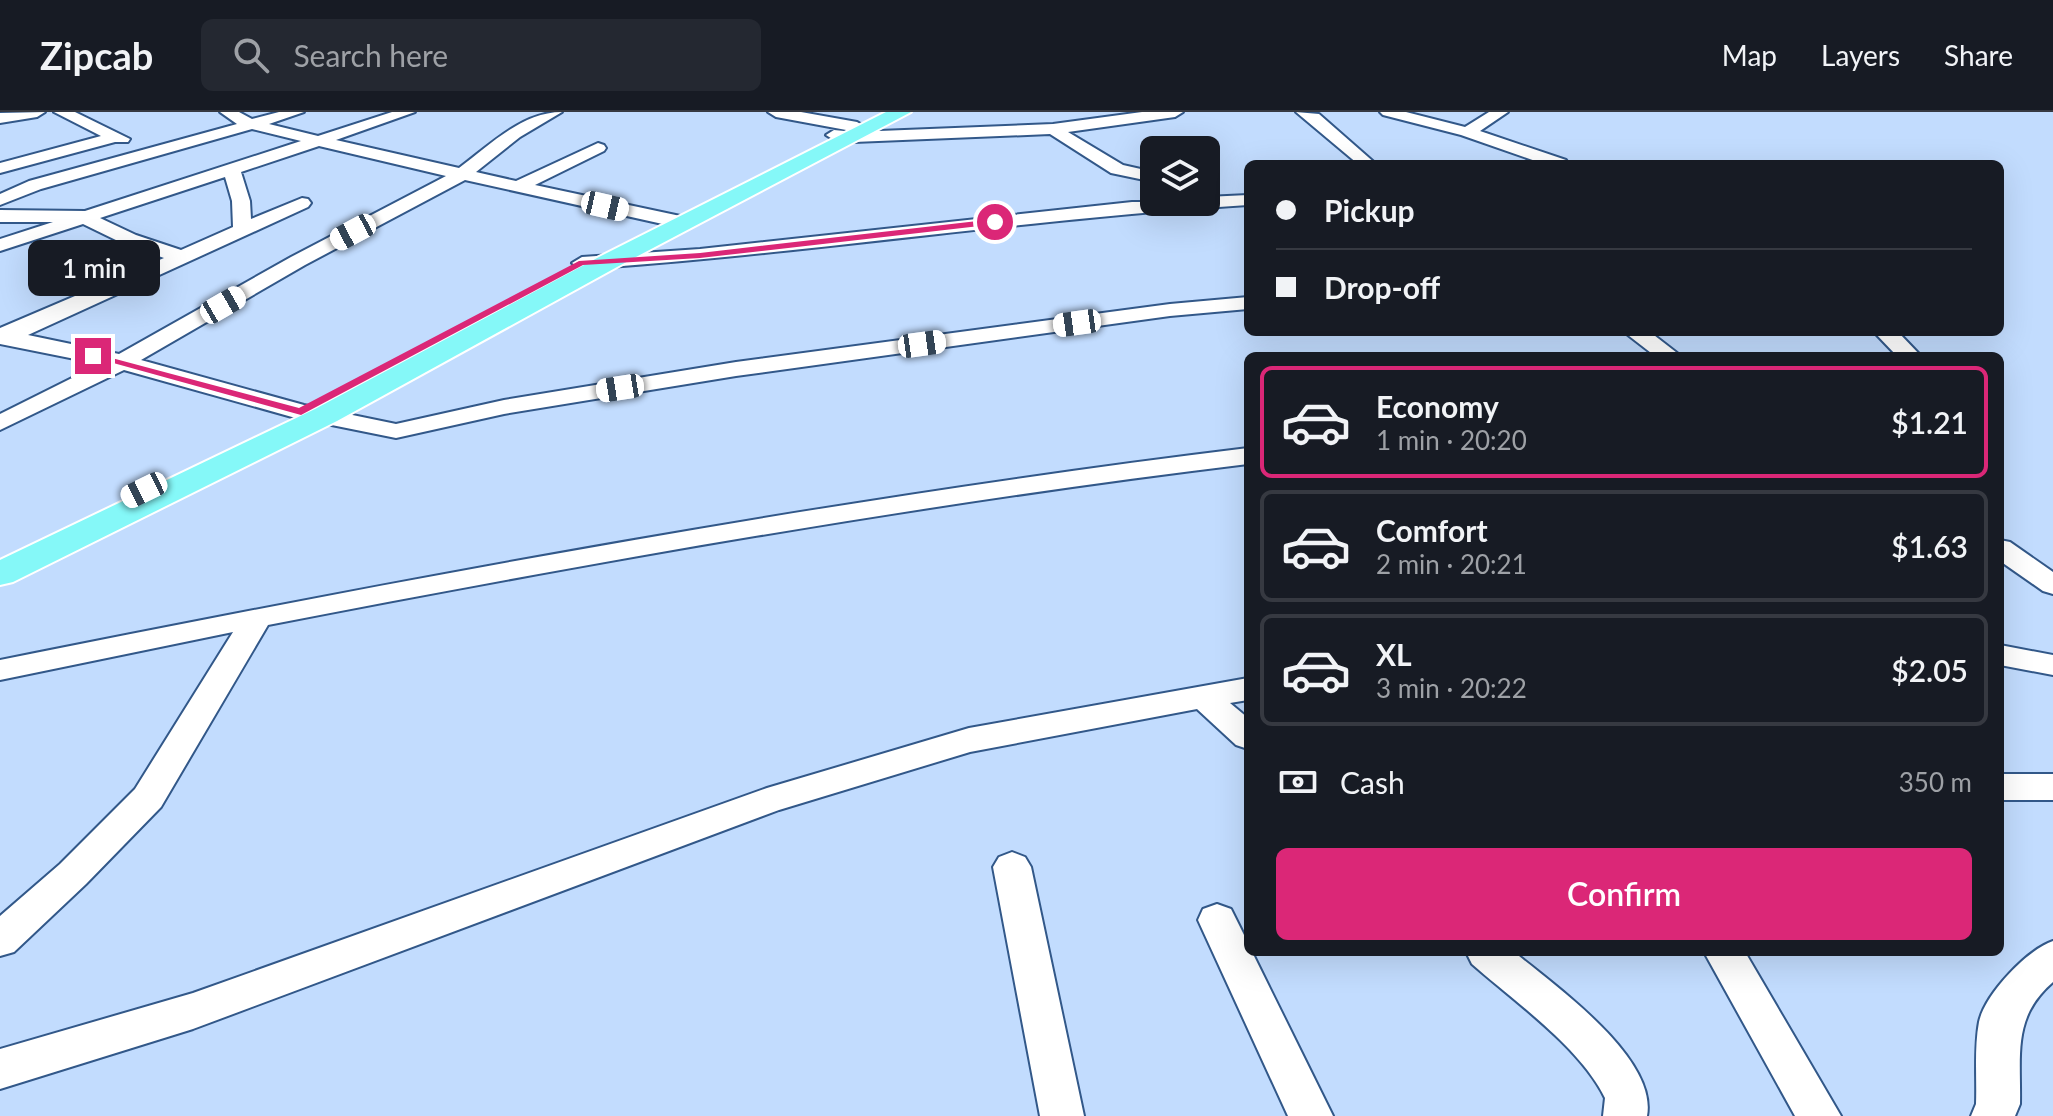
<!DOCTYPE html>
<meta charset="utf-8">
<style>
body{margin:0;font-family:Lato,sans-serif;background:#242831;color:#f1f3f6;height:100vh;display:flex;flex-direction:column;font-size:30px;white-space:nowrap}
*{box-sizing:border-box;margin:0}
p{font-size:26px;color:#9ea1a6}
.icon{flex:none;width:44px;height:44px;fill:none;stroke:currentColor;stroke-width:2;stroke-linecap:round;stroke-linejoin:round}
.map{position:relative;flex:1;overflow:hidden}
.side{position:absolute;left:1244px;top:240px;width:760px;height:604px;display:flex;flex-direction:column;background:#171b24;border-radius:12px;box-shadow:0 8px 32px #0002}
.side>*{flex:none}
.top-card{position:absolute;left:1244px;top:48px;width:760px;height:176px;border-radius:12px;box-shadow:0 8px 32px #0002;display:grid;align-content:center;height:176px;padding:0 32px;background:#171b24}
.fabs{position:absolute;left:1140px;top:24px;display:grid;gap:16px}
.fabs a{display:grid;place-items:center;width:80px;height:80px;border-radius:12px;background:#171b24;box-shadow:0 8px 32px #0002;font-size:40px}
.end{position:absolute;width:36px;height:36px;margin:-18px;border:10px solid #db2777;background:#fff;box-shadow:0 0 0 4px #fff}
.from{border-radius:50%}
.bubble{position:absolute;height:56px;border-radius:12px;background:#171b24;box-shadow:0 8px 32px #0002;font-size:26px;font-weight:600;line-height:56px;text-align:center}
.car{position:absolute;width:24px;height:48px;margin:-24px -12px;border-radius:10px;box-shadow:0 0 6px 2px #0007;background:linear-gradient(#fff 24%,#345 0 40%,#fff 0 76%,#345 0 86%,#fff 0)}
.top-card b{display:flex;align-items:center;gap:28px;height:76px;font-size:30px}
.top-card b+b{border-top:2px solid #363941}
.top-card i{width:20px;height:20px;background:#f1f3f6}
ul{padding:14px 0 0;list-style:none}
li{display:flex;align-items:center;gap:24px;height:112px;margin:0 16px 12px;padding:0 16px;border:4px solid #363941;border-radius:12px}
li div{flex:1}
li b{display:block;font-size:30px}
li em{font-style:normal;font-weight:600}
li.on{border-color:#db2777}
li>.icon{width:72px;height:72px;stroke-width:1.5}
.pay{display:flex;align-items:center;gap:20px;height:88px;padding:0 32px;font-size:30px}
.pay p{margin-inline-start:auto}
.button{display:flex;gap:16px;margin-top:auto;padding:16px 32px}
.button a{flex:1;height:92px;border-radius:12px;background:#db2777;color:#fff;font-size:32px;font-weight:600;line-height:92px;text-align:center}
header{display:flex;align-items:center;gap:48px;box-sizing:border-box;height:112px;padding:0 40px;background:#171b24;border-bottom:2px solid #363941}
header strong{font-size:38px}
nav{display:flex;gap:44px;margin-inline-start:auto;font-size:28px}
.search{width:560px;height:72px;background:#242831;display:flex;align-items:center;gap:20px;box-sizing:border-box;padding:0 28px;border-radius:12px;color:#9ea1a6;font-size:30px}
.map>svg:first-child{display:block}
.lines{fill:none;stroke-linecap:round;stroke-linejoin:round}
.minor-casing{stroke:#325889;stroke-width:4}
.major-casing{stroke:#fff;stroke-width:4}
.minor{fill:#fff;fill-rule:evenodd}
.major{fill:#85f8f8;fill-rule:evenodd}
.route{fill:#db2777}
</style>
<header>
<strong>Zipcab</strong>
<div class="search"><svg class="icon" aria-label="search" viewBox="0 0 24 24"><circle cx="10" cy="10" r="6"/><path d="M15 15l6 6"/></svg>Search here</div>
<nav><a>Map</a><a>Layers</a><a>Share</a></nav>
</header>
<div class="map">
<svg width="2053" height="1004" viewBox="0 0 2053 1004">
<rect width="100%" height="100%" fill="#c2dcfe"/>
<g class="lines">
<defs>
<path id="minor" d="M45 0 37 5 0 11V1Z
M54 0H75L130 27 128 30H115L0 61V51L101 24Z
M220 0H239L252 7 279 0H304L269 12 318 24 392 0H415L336 28 459 56C490 33 522 0 562 0L520 25 476 60 516 69 598 31 604 33 606 36 604 39 535 73 685 105 694 111 685 117 465 68 305 153 141 248 304 293 396 312 504 288 736 250 1170 192 1248 185V197L1170 204 736 264 504 302 396 326 292 305 124 258 0 318V302L100 252 0 232V216L164 146 122 131 83 112 0 139V127L53 110H0V98L85 99 301 29 252 17 41 77 0 93V82L29 69 237 12ZM319 34 446 64 291 145 119 242 28 223 308 95 311 91 308 87 302 86 251 107 250 89 241 60ZM225 65 232 89 233 115 181 138 136 123 100 106Z
M768 0H801L857 10 865 15 857 20 776 5Z
M1142 0H1183L1175 5 1068 20 1123 53 1154 60V70L1111 61 1050 22 854 30 834 28 826 23 834 18 854 20 1053 12Z
M1296 0 1319 2 1376 52H1358Z
M1380 0H1406L1465 15 1489 0H1508L1480 19 1566 48 1568 52H1544L1461 23 1383 3Z
M1248 83V93C1025 107 805 142 582 157L572 151 582 145 700 137 1132 90H1206V85Z
M1624 220H1650L1681 244H1655Z
M1874 220H1898L1921 244H1897Z
M1248 336V352C919 392 593 450 268 513L161 695 86 772 14 840 0 844V804L60 752 135 677 233 520 0 568V548C414 465 829 387 1248 336Z
M2000 428 2010 430 2053 460V482L2043 479 2000 449Z
M2000 533 2053 543V563L2000 553Z
M1248 566V588L1230 591 1248 606V637L1236 633 1197 597 970 640 779 698 193 917 0 977V937L193 881 767 676 969 616Z
M2000 662H2053V688H2000Z
M1012 740 1025 745 1031 755 1084 1004H1040L993 755 999 745Z
M1217 792 1231 797 1248 831V840H1252L1333 1004H1288L1198 808 1203 797Z
M2053 829V870C2012 905 2021 943 2020 992L2015 1004H1971L1976 992C1977 966 1974 936 1979 910 1985 882 2027 838 2053 829Z
M1466 840H1514C1554 873 1658 946 1647 1004H1603L1605 986C1580 935 1514 889 1472 852Z
M1704 840H1745L1841 1004H1795Z"/>
<path id="major" d="M886 0H911L617 155 337 309 13 470 0 473V448L315 297 599 145Z"/>
</defs>
<use href="#minor" class="minor-casing"/>
<use href="#major" class="major-casing"/>
<use href="#minor" class="minor"/>
<use href="#major" class="major"/>
</g>
<path class="route" d="M995 107 997 112 700 146 583 153 301 303 88 244 93 241 299 296 579 149 700 141Z"/>
</svg>
<div class="fabs">
<a><svg class="icon" aria-label="layers" viewBox="0 0 24 24"><path d="M12 4l9 5-9 5-9-5zM3 14l9 5 9-5"/></svg></a>
</div>
<i class="end from" style="left:995px;top:110px"></i>
<i class="end" style="left:93px;top:244px"></i>
<div class="bubble" style="left:28px;top:128px;width:132px">1 min</div>
<i class="car" style="left:605px;top:94px;rotate:103deg"></i>
<i class="car" style="left:353px;top:120px;rotate:242deg"></i>
<i class="car" style="left:223px;top:193px;rotate:60deg"></i>
<i class="car" style="left:1077px;top:211px;rotate:262deg"></i>
<i class="car" style="left:922px;top:232px;rotate:82deg"></i>
<i class="car" style="left:620px;top:276px;rotate:261deg"></i>
<i class="car" style="left:144px;top:378px;rotate:244deg"></i>
<div class="top-card">
<b><i class="from"></i>Pickup</b>
<b><i></i>Drop-off</b>
</div>
<section class="side">
<ul>
<li class="on"><svg class="icon" aria-label="car" viewBox="0 0 24 24"><path d="M5 17H2v-5l4-1 3-4h7l3 4 3 1v5h-3M9 17h6M6 11h13"/><circle cx="7" cy="17" r="2"/><circle cx="17" cy="17" r="2"/></svg><div><b>Economy</b><p>1 min · 20:20</p></div><em>$1.21</em></li>
<li><svg class="icon" aria-label="car" viewBox="0 0 24 24"><path d="M5 17H2v-5l4-1 3-4h7l3 4 3 1v5h-3M9 17h6M6 11h13"/><circle cx="7" cy="17" r="2"/><circle cx="17" cy="17" r="2"/></svg><div><b>Comfort</b><p>2 min · 20:21</p></div><em>$1.63</em></li>
<li><svg class="icon" aria-label="car" viewBox="0 0 24 24"><path d="M5 17H2v-5l4-1 3-4h7l3 4 3 1v5h-3M9 17h6M6 11h13"/><circle cx="7" cy="17" r="2"/><circle cx="17" cy="17" r="2"/></svg><div><b>XL</b><p>3 min · 20:22</p></div><em>$2.05</em></li>
</ul>
<div class="pay"><svg class="icon" aria-label="cash" viewBox="0 0 24 24"><path d="M3 7h18v10H3z"/><circle cx="12" cy="12" r="2"/></svg>Cash<p>350 m</p></div>
<div class="button"><a>Confirm</a></div>
</section>
</div>
